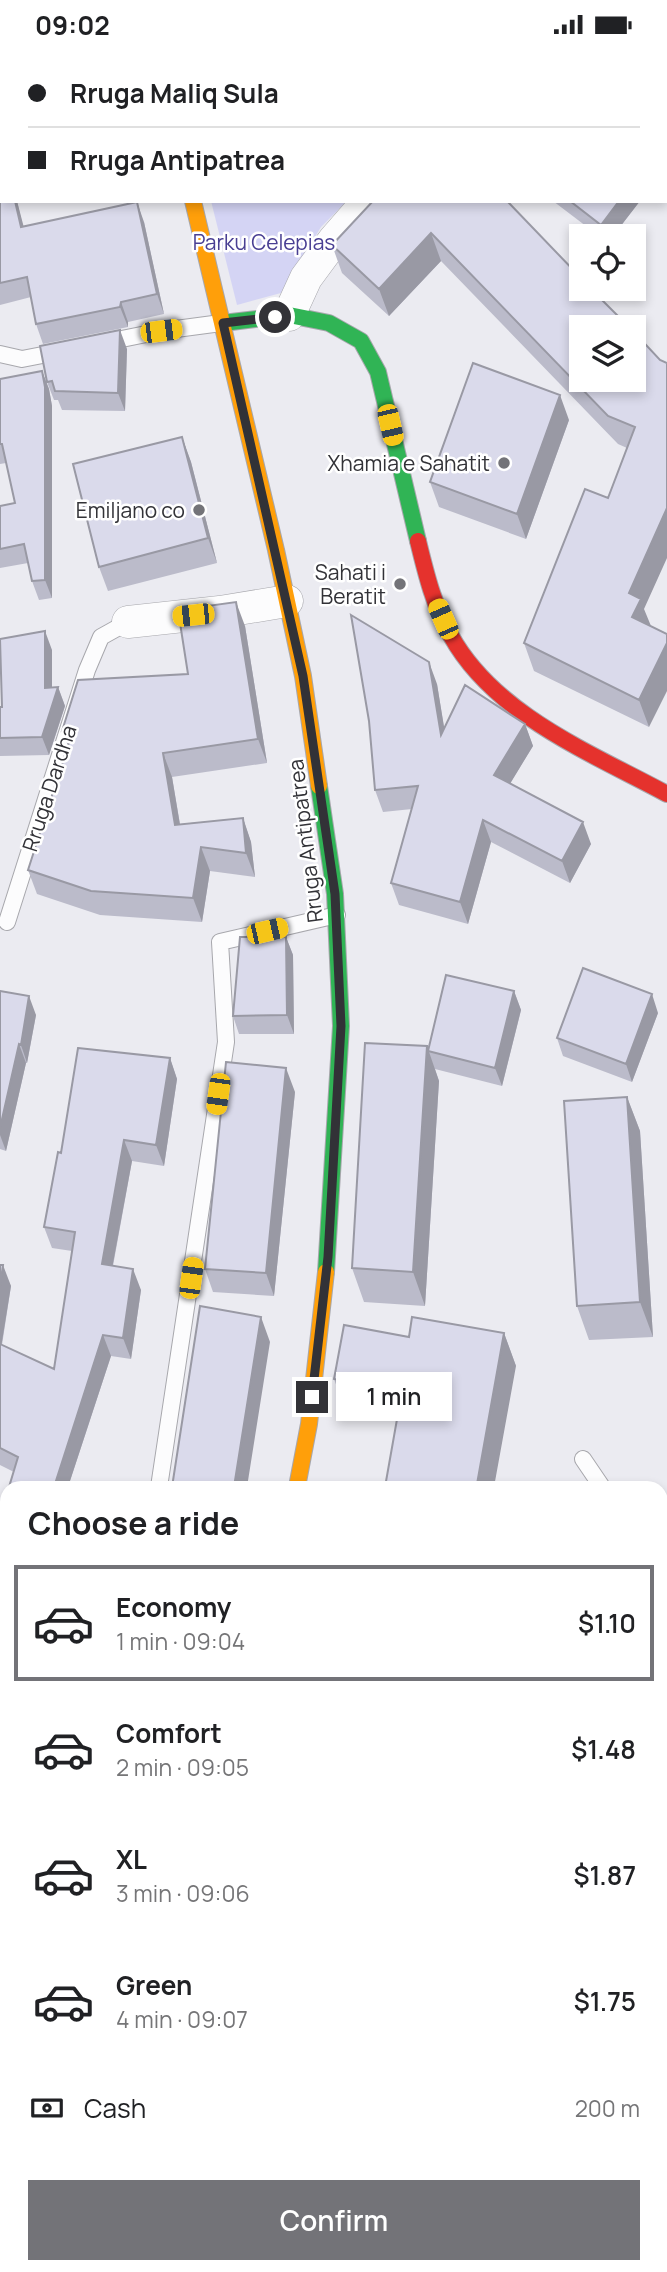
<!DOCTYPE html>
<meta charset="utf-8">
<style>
body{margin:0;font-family:Manrope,sans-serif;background:#f2f2f2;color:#202124;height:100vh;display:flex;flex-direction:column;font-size:26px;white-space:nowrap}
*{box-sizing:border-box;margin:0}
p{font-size:23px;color:#757577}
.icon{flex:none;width:38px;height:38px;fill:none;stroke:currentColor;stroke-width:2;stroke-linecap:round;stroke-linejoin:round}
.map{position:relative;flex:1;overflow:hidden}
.side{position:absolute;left:0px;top:1432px;width:668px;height:793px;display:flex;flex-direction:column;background:#fff;border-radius:21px 21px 0 0;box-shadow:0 4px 10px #0003}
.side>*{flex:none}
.hud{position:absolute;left:0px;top:0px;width:668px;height:154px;box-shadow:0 4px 10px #0003;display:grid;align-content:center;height:154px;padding:0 28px;background:#fff}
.buttons{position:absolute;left:569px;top:175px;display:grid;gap:14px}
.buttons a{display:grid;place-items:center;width:77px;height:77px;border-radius:0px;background:#fff;box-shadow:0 4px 10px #0003;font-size:35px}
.end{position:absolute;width:32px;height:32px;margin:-16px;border:9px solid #323237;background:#fff;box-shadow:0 0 0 4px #fff}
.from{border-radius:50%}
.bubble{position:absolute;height:49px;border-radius:0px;background:#fff;box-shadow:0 4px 10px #0003;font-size:23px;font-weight:600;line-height:49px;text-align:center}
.car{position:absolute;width:21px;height:42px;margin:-21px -10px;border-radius:9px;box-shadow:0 0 5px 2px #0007;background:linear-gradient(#f5c518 24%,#345 0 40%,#f5c518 0 76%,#345 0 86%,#f5c518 0)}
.hud b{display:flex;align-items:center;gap:24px;height:66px;font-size:26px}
.hud b+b{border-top:2px solid #e0e0e0}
.hud i{width:18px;height:18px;background:#202124}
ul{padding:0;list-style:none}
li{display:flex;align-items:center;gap:21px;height:116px;margin:0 14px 10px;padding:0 14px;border:4px solid transparent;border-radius:0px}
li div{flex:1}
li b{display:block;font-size:26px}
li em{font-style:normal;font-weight:600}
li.active{border-color:#737378}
li>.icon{width:63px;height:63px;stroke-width:1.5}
h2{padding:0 28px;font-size:32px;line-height:84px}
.pay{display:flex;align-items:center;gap:18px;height:77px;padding:0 28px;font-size:26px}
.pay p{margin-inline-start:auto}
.primary-button{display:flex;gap:14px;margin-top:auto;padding:14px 28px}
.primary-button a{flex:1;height:80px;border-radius:0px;background:#737378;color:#fff;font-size:28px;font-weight:600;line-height:80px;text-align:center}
.status{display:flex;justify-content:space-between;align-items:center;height:49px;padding:0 35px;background:#fff;direction:ltr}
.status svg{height:19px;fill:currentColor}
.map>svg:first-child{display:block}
.green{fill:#d4d4f4}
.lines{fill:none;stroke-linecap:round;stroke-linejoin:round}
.lane-casing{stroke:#a7a7ac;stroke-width:18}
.street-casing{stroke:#a7a7ac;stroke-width:33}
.fast-casing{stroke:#a7a7ac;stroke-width:18}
.slow-casing{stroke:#a7a7ac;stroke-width:18}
.jam-casing{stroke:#a7a7ac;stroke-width:18}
.path{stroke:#cccdcf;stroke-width:4.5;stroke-dasharray:5 3.5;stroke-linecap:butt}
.lane{stroke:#fcfcfd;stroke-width:16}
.street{stroke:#fcfcfd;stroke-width:32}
.fast{stroke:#30b455;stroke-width:16}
.slow{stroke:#ff9f0a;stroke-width:16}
.jam{stroke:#e5322d;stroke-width:16}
.wall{fill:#bbbbca}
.shaded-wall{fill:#9999a4}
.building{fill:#dadaeb;stroke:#9999a4;stroke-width:2}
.route{stroke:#323237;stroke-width:9}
.poi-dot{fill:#737378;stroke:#fff;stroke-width:2.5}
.labels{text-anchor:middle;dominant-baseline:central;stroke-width:5;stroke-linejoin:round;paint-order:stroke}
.park-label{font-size:21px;fill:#493f93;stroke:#fff}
.poi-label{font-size:21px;fill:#323237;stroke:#fff;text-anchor:end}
.street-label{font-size:21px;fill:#323237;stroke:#fff}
</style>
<div class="status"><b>09:02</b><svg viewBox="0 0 49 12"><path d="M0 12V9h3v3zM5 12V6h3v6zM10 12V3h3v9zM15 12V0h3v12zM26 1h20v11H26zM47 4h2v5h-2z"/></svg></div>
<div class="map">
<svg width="667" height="2223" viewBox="0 0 667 2223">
<rect width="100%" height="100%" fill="#ebebf1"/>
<path class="green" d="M211 152H347L321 178 281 244 237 256Z
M478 2217H611L610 2223H477Z"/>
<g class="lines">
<defs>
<path id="lane" d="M102 294 161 282 221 274
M0 305 22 310 63 302
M7 873 87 621 101 588 128 573
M583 1410 602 1438
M159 1438 226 993 220 893 337 866
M0 1724 7 1727"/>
<path id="street" d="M523 2 525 0
M659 2 661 0
M289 266 306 229 334 191 368 152
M128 573 220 563 287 552
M662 1687 667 1689
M662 2034 667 2005
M626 2223 628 2217"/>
<path id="fast" d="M155 0 156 2
M223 274 289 266 329 274 361 292 378 323 418 492
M319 737 335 845 341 977 326 1223
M151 2223 152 2217"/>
<path id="slow" d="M193 152 276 501 303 627 319 737
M297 1438 309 1375 326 1223"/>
<path id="jam" d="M418 492C426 525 434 558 451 587 495 666 591 704 667 745"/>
</defs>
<use href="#lane" class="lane-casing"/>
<use href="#street" class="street-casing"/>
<use href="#fast" class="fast-casing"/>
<use href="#slow" class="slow-casing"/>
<use href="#jam" class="jam-casing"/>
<path class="path" d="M286 2223 287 2217"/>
<use href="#lane" class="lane"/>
<use href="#street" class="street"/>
<use href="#fast" class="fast"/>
<use href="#slow" class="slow"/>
<use href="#jam" class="jam"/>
</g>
<path class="wall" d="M602 0H637L635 2H604Z
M2 55V152H17L23 178 144 173 164 265 128 273V278L43 295 36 275 31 248 0 256V56Z
M507 152 634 331 649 678 534 622 524 594 608 449 627 399 618 395 441 212 389 267 342 224 332 196Z
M553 152H640L613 187H599Z
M127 300 125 362 62 361 58 351H54L47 333Z
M42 322 49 340 52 357V549L39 551 32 532 28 514 0 519V457L15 454 6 414 0 415V330Z
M569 371 526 490 439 458 430 433Z
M182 388 191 413 217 514 108 542 99 518Z
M245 577 267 714 172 728 180 775 243 769 251 793 255 828 210 822 202 873 100 866 37 845 28 821 68 697 62 682 188 625Z
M2 589 52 601V639L58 638 65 657 49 706 0 707V658H2Z
M437 635 444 679 525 675 533 697 510 734 591 795 570 834 491 793 468 875 399 856 391 834 412 760 383 763 375 741Z
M286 888 293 906 294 985H239L233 967Z
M0 942 36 966 27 1014H26L6 1102 0 1100Z
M514 942 521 961 502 1037 435 1020 439 1032 425 1257 364 1253 352 1219 428 1002Z
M658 964 632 1033 563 1007 557 989Z
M170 1009 177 1030 164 1117 132 1112 113 1217 141 1241 131 1310 111 1307 68 1438H9L14 1423 0 1416V1216L11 1237 2 1296 54 1320 72 1202 52 1199 44 1178 61 1104Z
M295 1043 274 1247 213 1243 205 1220Z
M627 1048 640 1082 653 1288 589 1291 577 1257Z
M504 1284 516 1317 397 1372 346 1363 334 1330 409 1288Z
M0 1521H7V1610L0 1608Z
M662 2137 667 2138V2223H643L641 2217H662Z
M331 2217H464L463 2223H366Z"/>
<path class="shaded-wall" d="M613 0H637L635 2H613Z
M15 152H17L29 198 21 178Z
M619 152H640L613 187H605L601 176Z
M137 153 144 173 164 265 157 245Z
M431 184 441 212 389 267 379 240Z
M121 253 128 273V278L120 258Z
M120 281 127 300 125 362 118 344Z
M42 322 49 340 52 357V549L45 531Z
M560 346 569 371 526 490 517 465Z
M182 388 191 413 217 514 208 489Z
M667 459V509L644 560 651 577 632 568 629 544Z
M236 553 245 577 267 714 258 690Z
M45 582 52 601V656L58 638 65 657 49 706 42 688 45 639Z
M667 594V642L649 678 639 651Z
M429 613 437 635 449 708 441 686Z
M525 675 533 697 502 748 494 726Z
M163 704 172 728 184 800 175 776Z
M243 769 251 793 255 828 246 804Z
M483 771 491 793 468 875 460 853Z
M583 773 591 795 570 834 562 812Z
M201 798 210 822 202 873 193 849Z
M286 888 293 906 294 985 287 966Z
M514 942 521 961 502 1037 495 1019Z
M652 945 658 964 632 1033 626 1015Z
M29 947 36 966 27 1014 21 996Z
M19 995 26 1014 6 1102 0 1086V1079Z
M427 997 439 1032 425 1257 413 1223Z
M170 1009 177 1030 164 1117 156 1096Z
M286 1019 295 1043 274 1247 266 1224Z
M627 1048 640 1082 653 1288 640 1253Z
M124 1091 132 1112 109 1236 102 1215Z
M3 1216 11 1237 0 1305V1237Z
M133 1220 141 1241 131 1310 123 1289Z
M261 1268 270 1293 247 1438H234Z
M504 1284 516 1317 494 1438H478L477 1435Z
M103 1286 111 1307 68 1438H54Z
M667 1546V1620L662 1640V1565Z
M0 1727 6 1743 0 1755Z
M662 1739 667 1755V1760L662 1777Z
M4 1786 7 1794V1816L0 1834V1795Z
M86 2217H98L97 2223H84Z
M259 2217H272L271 2223H258Z
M450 2217H464L463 2223H449Z"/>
<path class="building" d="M264 0H367V2H264Z
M2 55V96H1L2 101V152H15L21 178 137 153 157 245 121 253 120 258 36 275 27 228 0 234V56Z
M373 152H507L581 229V240H591L629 278H581V331H634V283L660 311 667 314V459L629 544 641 550 632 568 667 585V594L639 651 524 594 585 440 608 449 635 378 608 367 431 184 379 240 332 196Z
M570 152H619L601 176Z
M120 281 118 344 55 342 52 332 47 333 40 297Z
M473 314 560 346 517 465 430 433Z
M42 322 45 338V531L32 532 24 495 0 500V457L15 454 2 395H0V330Z
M182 388 208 489 99 518 73 415Z
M236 553 258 690 163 704 175 776 243 769 246 804 201 798 193 849 91 842 28 821 73 681 62 682 78 631 188 625 178 561Z
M351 566 429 613 441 686 465 636 525 675 494 726 583 773 562 812 483 771 460 853 391 834 418 737 375 741 369 672Z
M45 582V639L58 638 42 688 0 689V658H2L0 590Z
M240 888H286L287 966 233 967Z
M583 919 652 945 626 1015 557 989Z
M446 926 514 942 495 1019 428 1002Z
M0 942 29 947 21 996 19 995 0 1079Z
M365 994 427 997 413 1223 352 1219Z
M78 999 170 1009 156 1096 124 1091 102 1215 133 1220 123 1289 103 1286 54 1438H9L18 1408 0 1399V1295L54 1320 75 1183 44 1178 58 1103 61 1104Z
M226 1013 286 1019 266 1224 205 1220Z
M627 1048 640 1253 577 1257 564 1052Z
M0 1216H3L0 1237Z
M200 1257 261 1268 234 1438H172Z
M412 1268 504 1284 477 1435 490 1438H385L402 1342 334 1330 344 1276 409 1288Z
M1 1519 7 1521V1595L0 1592V1521Z
M662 1524 667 1525V1546L662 1565Z
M0 1784 4 1786 0 1795Z
M0 1991 7 1994V2217H86L84 2223H0Z
M662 2137 667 2138V2206L662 2205Z
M177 2217H259L258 2223H176Z
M386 2217H450L449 2223H385Z"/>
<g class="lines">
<path class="route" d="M275 268 223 274 303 627 335 845 341 977 328 1208 312 1348"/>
</g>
<g class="poi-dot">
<circle cx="504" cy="414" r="7"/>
<circle cx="199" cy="461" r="7"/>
<circle cx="400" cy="535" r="7"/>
</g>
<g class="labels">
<g class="park-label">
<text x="264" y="193">Parku Celepias</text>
</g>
<g class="poi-label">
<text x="490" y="414">Xhamia e Sahatit</text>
<text x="185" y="461">Emiljano co</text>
<text x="386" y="523">Sahati i<tspan x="386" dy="24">Beratit</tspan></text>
</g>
<g class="street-label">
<text transform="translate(49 739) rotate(-72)">Rruga Dardha</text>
<text transform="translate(305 792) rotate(-97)">Rruga Antipatrea</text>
</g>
</g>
</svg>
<div class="buttons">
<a><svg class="icon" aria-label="locate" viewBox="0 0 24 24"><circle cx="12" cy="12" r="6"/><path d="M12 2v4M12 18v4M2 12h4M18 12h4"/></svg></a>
<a><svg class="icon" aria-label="layers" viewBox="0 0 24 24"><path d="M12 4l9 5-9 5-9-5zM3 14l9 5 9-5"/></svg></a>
</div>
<i class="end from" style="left:275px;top:268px"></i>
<i class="end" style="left:312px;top:1348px"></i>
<div class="bubble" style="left:336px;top:1323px;width:116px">1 min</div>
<i class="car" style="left:161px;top:282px;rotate:83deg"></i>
<i class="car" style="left:390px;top:376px;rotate:167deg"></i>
<i class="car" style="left:193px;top:566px;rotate:264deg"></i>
<i class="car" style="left:443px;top:570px;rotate:336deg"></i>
<i class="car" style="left:267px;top:882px;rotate:77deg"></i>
<i class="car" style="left:218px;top:1045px;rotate:188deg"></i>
<i class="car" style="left:191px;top:1229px;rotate:8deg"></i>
<div class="hud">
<b><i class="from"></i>Rruga Maliq Sula</b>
<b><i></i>Rruga Antipatrea</b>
</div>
<section class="side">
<h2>Choose a ride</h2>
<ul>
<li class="active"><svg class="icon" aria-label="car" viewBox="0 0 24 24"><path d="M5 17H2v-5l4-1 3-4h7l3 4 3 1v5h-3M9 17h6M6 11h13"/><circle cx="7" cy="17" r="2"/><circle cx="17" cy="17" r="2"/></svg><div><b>Economy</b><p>1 min · 09:04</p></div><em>$1.10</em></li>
<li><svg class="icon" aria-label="car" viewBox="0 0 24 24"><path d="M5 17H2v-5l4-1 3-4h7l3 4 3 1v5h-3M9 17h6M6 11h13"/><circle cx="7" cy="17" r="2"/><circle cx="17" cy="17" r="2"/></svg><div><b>Comfort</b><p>2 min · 09:05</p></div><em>$1.48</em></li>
<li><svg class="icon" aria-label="car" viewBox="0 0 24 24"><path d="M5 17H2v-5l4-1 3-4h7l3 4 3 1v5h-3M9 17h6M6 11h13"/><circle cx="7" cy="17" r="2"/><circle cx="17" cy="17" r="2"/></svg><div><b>XL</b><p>3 min · 09:06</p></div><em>$1.87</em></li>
<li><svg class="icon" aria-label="car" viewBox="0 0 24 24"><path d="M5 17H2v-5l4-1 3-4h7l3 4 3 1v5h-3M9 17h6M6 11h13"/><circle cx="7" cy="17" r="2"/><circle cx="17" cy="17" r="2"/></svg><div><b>Green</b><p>4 min · 09:07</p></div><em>$1.75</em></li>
</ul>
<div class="pay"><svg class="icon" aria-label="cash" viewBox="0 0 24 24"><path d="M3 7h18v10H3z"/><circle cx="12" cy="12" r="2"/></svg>Cash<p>200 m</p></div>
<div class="primary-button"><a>Confirm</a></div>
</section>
</div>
